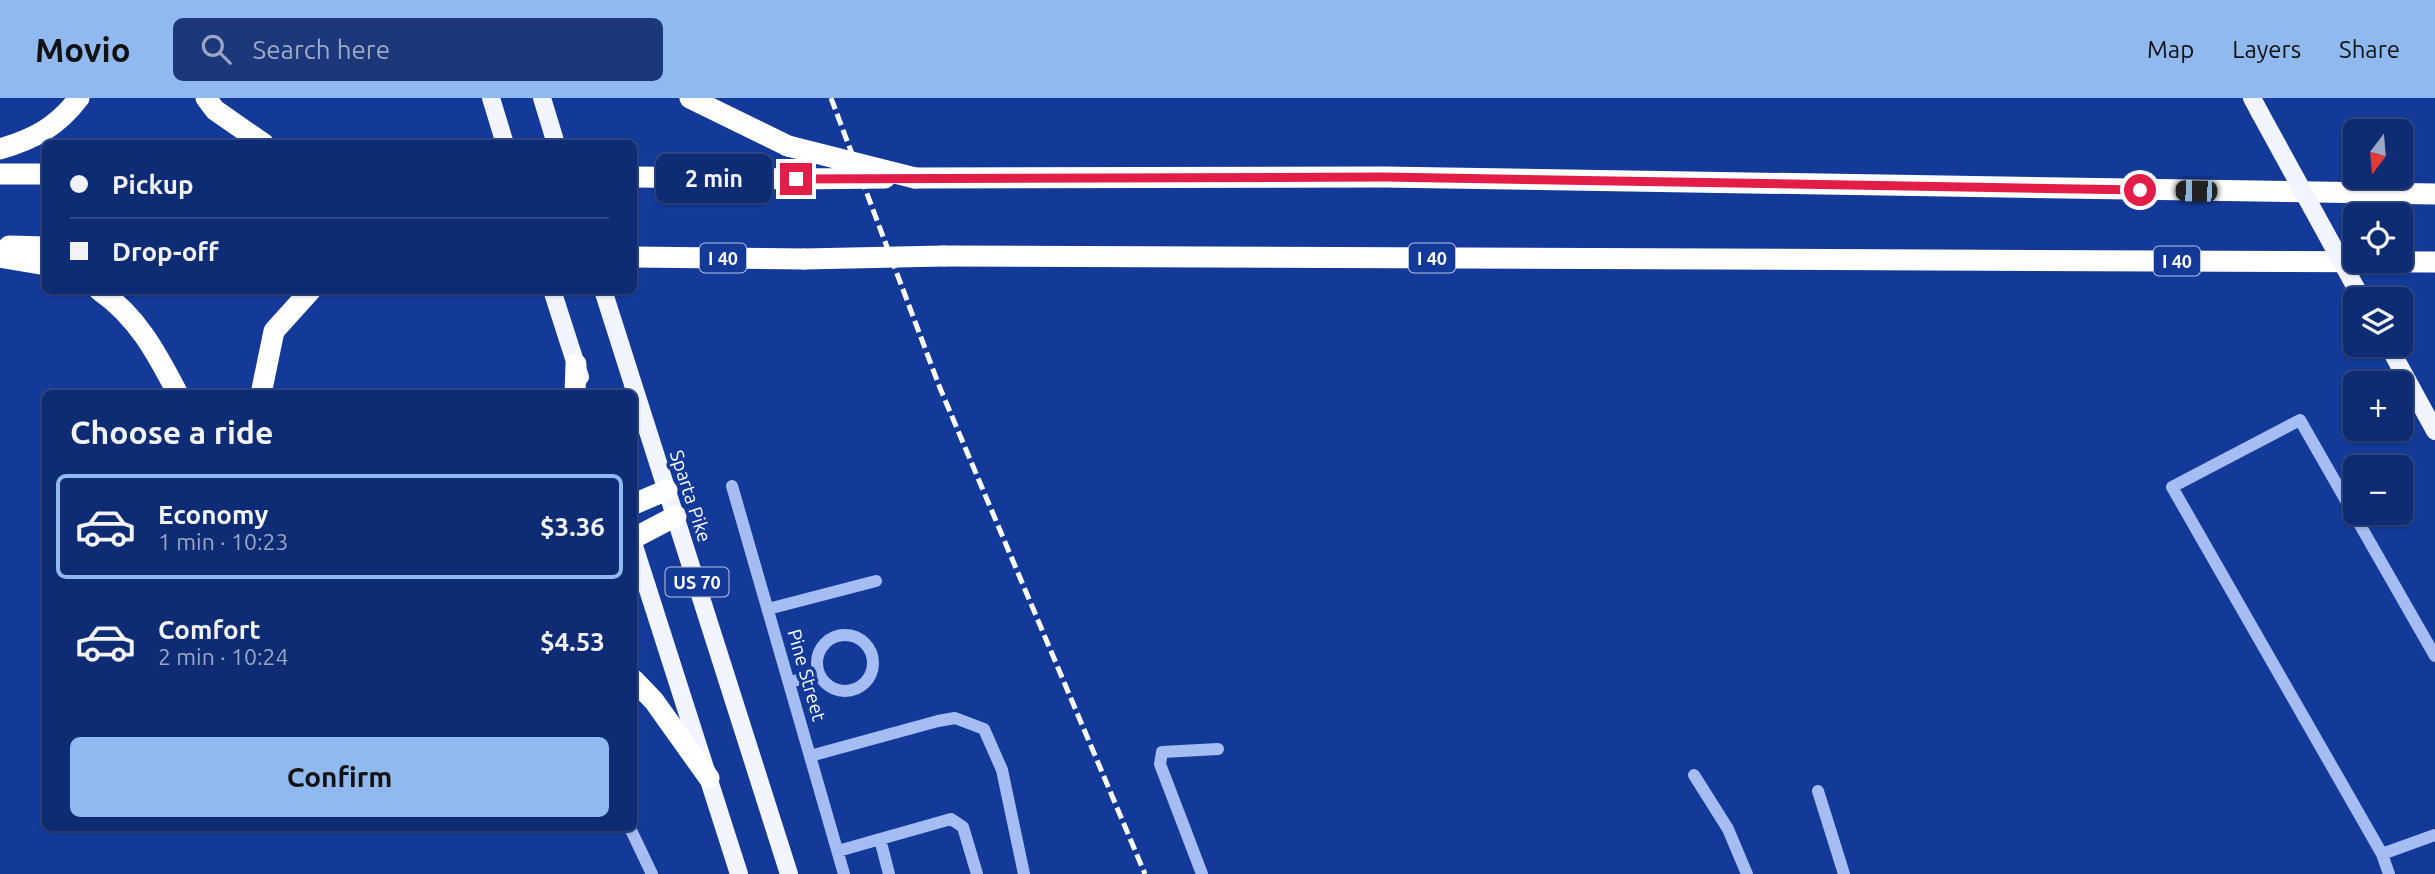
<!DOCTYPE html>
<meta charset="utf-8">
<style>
body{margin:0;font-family:Ubuntu,sans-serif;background:#1c387b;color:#f1f3f6;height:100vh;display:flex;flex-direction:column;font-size:26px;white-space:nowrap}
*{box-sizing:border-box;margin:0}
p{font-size:23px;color:#9ba7c4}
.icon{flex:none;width:38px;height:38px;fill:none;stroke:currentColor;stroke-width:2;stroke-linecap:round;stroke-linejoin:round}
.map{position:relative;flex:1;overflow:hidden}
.panel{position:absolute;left:42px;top:292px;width:595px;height:441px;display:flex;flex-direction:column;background:#0e2c73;border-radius:10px;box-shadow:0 2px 5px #0004,0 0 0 2px #2e4885}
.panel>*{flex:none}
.guide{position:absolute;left:42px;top:42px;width:595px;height:154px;border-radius:10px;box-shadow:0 2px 5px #0004,0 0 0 2px #2e4885;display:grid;align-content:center;height:154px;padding:0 28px;background:#0e2c73}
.needle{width:46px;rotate:196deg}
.buttons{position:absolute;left:2343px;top:21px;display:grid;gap:14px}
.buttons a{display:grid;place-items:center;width:70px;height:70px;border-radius:10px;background:#0e2c73;box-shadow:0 2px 5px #0004,0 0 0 2px #2e4885;font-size:35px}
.end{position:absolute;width:32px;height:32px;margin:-16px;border:9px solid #e11d48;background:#fff;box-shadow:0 0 0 4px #fff}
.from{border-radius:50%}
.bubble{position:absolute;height:49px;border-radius:10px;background:#0e2c73;box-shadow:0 2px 5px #0004,0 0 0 2px #2e4885;font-size:23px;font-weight:700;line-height:49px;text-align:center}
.car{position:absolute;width:21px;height:42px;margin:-21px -10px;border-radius:9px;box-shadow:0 0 5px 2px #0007;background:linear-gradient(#222 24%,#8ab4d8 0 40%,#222 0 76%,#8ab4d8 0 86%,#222 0)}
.guide b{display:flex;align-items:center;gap:24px;height:66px;font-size:26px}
.guide b+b{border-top:2px solid #2e4885}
.guide i{width:18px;height:18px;background:#f1f3f6}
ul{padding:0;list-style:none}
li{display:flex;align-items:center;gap:21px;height:105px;margin:0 14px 10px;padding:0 14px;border:4px solid transparent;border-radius:10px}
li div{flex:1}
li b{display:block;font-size:26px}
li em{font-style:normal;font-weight:700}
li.on{border-color:#90b9f0}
li>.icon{width:63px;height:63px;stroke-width:1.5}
h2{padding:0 28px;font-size:32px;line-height:84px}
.action{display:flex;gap:14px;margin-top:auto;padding:14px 28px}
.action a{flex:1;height:80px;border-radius:10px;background:#90b9f0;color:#111;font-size:28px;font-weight:700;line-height:80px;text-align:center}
header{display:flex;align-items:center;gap:42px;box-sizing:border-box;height:98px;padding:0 35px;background:#90b9f0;color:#111}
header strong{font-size:33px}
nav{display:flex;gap:38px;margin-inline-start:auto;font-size:24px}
.search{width:490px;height:63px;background:#1c387b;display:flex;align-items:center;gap:18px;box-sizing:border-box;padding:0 24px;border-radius:10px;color:#9ba7c4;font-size:26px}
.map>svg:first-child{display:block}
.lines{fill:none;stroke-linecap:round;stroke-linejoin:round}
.minor{stroke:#a6bdf3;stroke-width:12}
.major{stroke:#f2f5ff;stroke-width:18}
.highway{stroke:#fff;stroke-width:21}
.rail{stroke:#fff;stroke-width:5;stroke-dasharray:12 5;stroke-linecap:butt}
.major-bridge{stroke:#f2f5ff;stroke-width:18}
.highway-bridge{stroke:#fff;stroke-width:21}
.route{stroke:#e11d48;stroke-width:9}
.labels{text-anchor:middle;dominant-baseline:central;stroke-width:7;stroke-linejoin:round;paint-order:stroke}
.shield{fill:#133a99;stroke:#b8c4e0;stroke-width:2}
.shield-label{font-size:18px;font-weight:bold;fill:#fff}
.street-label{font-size:19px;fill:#fff;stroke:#133a99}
</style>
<header>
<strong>Movio</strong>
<div class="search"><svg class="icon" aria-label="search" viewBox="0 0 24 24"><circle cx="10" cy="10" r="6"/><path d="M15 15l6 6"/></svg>Search here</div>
<nav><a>Map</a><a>Layers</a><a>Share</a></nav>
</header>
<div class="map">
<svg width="2435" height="776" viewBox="0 0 2435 776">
<rect width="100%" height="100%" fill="#133a99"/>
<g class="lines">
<path class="minor" d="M732 388 844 776
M768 511 876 483
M817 565a28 28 0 1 1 56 0a28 28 0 1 1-56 0Z
M789 584 819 577
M810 658 938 623 955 620 984 631 1002 672 1024 776
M1694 677 1728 731 1747 776
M1818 693 1844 776
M630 730 652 776
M880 741 889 776
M838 753 951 721 963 729 977 776
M2382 756 2435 737
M1202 776 1160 666 1162 654 1218 651
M2389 776 2382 756 2172 389 2300 322 2435 558"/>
<path class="major" d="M491 0 505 46
M542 0 556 46
M2252 0 2260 15
M552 192 580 279
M603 192 789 776
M2388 247 2435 333
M634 448 739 776"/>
<path class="highway" d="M206 0 215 12 264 46
M690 0 788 48
M0 51C34 41 57 29 79 0
M0 76H46
M634 79 796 81
M915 80 1384 79 2435 96
M9 148 46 149
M944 158 2435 164
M0 159 46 167
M634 159 804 161
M99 192C138 219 157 256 178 296
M261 296 274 233 311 192
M575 296 576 266
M634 406 667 392
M634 440 676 418
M634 582 654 603 709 680"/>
<path class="rail" d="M831 0 940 290 1145 776"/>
<path class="major-bridge" d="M2260 15 2362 201"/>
<path class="highway-bridge" d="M788 48 915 80
M796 81 885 80
M804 161 944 158"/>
</g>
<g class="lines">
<path class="route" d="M796 81 1384 79 2140 92"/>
</g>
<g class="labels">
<g class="shield">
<rect x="700" y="145.5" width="46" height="29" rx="5"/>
<rect x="1409" y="145.5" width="46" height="29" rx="5"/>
<rect x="2154" y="148.5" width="46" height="29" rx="5"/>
<rect x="665.5" y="469.5" width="63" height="29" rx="5"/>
</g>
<g class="shield-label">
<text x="723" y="160">I 40</text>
<text x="1432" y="160">I 40</text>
<text x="2177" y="163">I 40</text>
<text x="697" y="484">US 70</text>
</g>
<g class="street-label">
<text transform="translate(691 398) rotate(72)">Sparta Pike</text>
<text transform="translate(807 577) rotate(74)">Pine Street</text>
</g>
</g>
</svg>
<div class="buttons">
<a><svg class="needle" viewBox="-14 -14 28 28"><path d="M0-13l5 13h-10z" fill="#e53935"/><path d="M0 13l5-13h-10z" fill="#9ba7c4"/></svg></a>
<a><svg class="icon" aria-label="locate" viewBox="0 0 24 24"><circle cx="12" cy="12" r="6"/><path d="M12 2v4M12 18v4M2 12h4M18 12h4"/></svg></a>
<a><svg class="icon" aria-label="layers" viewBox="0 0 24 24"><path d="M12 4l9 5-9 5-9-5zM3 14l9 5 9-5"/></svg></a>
<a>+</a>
<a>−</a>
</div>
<i class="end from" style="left:2140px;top:92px"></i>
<i class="end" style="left:796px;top:81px"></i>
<div class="bubble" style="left:656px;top:56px;width:116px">2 min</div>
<i class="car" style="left:2196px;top:93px;rotate:271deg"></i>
<div class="guide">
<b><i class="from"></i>Pickup</b>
<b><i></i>Drop-off</b>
</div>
<section class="panel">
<h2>Choose a ride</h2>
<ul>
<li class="on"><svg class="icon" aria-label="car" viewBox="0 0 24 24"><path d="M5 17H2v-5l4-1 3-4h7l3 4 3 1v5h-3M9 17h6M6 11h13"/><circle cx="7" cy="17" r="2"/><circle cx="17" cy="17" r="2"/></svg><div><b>Economy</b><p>1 min · 10:23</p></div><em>$3.36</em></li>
<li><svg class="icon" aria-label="car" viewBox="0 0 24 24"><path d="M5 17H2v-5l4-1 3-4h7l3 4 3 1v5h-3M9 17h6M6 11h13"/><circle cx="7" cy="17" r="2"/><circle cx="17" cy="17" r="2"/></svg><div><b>Comfort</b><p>2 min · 10:24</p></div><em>$4.53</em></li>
</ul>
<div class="action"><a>Confirm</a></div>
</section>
</div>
